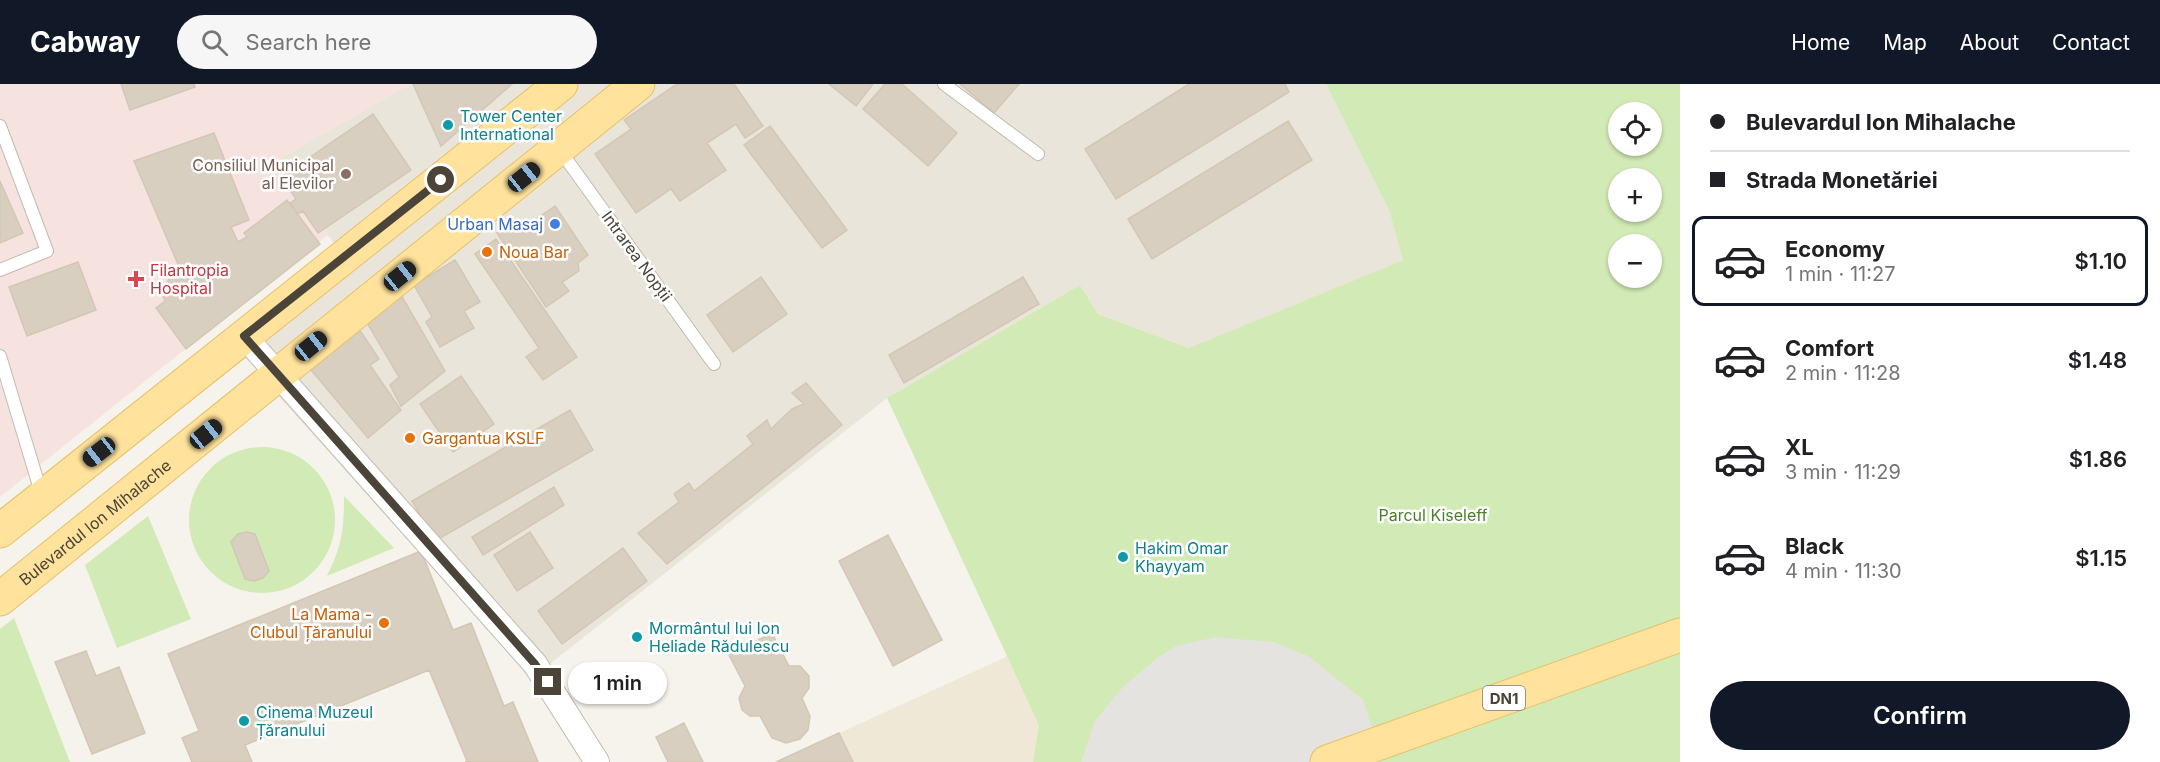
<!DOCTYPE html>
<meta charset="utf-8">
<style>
body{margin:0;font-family:Inter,sans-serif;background:#f6f6f6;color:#202124;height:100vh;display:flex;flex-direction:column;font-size:22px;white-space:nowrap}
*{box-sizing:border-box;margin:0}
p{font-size:20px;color:#757577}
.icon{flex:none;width:33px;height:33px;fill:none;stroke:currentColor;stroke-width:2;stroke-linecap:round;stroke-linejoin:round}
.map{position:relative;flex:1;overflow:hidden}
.drawer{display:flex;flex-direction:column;background:#fff;width:480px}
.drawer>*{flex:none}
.hud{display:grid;align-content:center;height:132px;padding:0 30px;background:#fff}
.buttons{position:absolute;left:1608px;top:18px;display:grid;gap:12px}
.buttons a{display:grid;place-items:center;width:54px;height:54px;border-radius:50%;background:#fff;box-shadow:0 2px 4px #0004;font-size:30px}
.end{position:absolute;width:27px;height:27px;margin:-14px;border:8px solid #4b4439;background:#fff;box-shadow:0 0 0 3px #fff}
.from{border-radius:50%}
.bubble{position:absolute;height:42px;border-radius:21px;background:#fff;box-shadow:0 2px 4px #0004;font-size:20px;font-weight:600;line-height:42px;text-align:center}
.car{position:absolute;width:18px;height:36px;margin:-18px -9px;border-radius:8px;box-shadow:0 0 4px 2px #0007;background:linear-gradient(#222 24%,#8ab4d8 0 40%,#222 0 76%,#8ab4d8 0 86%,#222 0)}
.hud b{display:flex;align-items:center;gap:21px;height:57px;font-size:22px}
.hud b+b{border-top:2px solid #e0e0e0}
.hud i{width:15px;height:15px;background:#202124}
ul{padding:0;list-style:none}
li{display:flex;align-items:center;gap:18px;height:90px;margin:0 12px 9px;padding:0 18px;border:3px solid transparent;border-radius:12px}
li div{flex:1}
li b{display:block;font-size:22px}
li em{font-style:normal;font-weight:600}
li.selected{border-color:#111827}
li>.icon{width:54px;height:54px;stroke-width:1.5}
.primary-button{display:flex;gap:12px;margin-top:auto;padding:12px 30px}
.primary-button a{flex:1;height:69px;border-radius:36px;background:#111827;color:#fff;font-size:24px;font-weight:600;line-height:69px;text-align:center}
header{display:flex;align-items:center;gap:36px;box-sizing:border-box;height:84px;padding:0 30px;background:#111827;color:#fff}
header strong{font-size:28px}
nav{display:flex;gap:33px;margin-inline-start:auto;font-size:21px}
.search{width:420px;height:54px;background:#f6f6f6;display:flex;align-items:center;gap:15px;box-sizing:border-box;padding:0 21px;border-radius:33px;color:#757577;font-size:22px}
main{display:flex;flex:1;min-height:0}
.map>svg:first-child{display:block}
.residential{fill:#eae5da}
.education{fill:#efe8d6}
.medical{fill:#f6e3e0}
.green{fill:#d2eab5;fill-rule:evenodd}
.parking{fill:#e5e3e0}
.building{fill:#d8cfc1;stroke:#d3c7b4;stroke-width:1.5}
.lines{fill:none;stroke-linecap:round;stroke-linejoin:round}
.service-casing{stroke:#c2bbae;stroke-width:14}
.minor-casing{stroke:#c2bbae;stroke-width:26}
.primary-casing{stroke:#e6c16a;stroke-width:35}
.service{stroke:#fff;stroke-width:12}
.minor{stroke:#fff;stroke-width:24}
.primary{stroke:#ffe39c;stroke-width:33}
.route{stroke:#4b4439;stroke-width:8}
.culture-dot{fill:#0f9aa8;stroke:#fff;stroke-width:2}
.education-dot{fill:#8d6e63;stroke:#fff;stroke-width:2}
.shop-dot{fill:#3f7fe0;stroke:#fff;stroke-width:2}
.food-dot{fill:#e8710a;stroke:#fff;stroke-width:2}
.health-dot{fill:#e0444e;stroke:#fff;stroke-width:2}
.labels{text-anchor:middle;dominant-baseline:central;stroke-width:5;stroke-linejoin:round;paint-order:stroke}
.shield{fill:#fff;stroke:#817c74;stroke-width:1.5}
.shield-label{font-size:15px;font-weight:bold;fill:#4b4439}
.culture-label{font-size:16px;fill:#0d838f;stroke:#fff;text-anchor:start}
.education-label{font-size:16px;fill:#785e54;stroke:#fff;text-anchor:end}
.shop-label{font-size:16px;fill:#366cbe;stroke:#fff;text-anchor:end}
.food-label{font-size:16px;fill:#c56008;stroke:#fff;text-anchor:start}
.street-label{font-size:16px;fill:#4b4439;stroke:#fff}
.health-label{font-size:16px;fill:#be3a42;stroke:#fff;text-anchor:start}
.park-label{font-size:16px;fill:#4a7f2a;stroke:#fff}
</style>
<header>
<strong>Cabway</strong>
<div class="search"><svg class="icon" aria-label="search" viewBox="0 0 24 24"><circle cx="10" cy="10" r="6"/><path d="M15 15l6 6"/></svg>Search here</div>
<nav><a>Home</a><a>Map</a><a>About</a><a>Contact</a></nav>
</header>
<main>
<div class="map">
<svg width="1680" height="678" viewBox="0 0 1680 678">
<rect width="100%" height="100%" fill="#f6f3ec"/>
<path class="residential" d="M410 0H1326L1389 126 1403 176 1189 264 1098 230 1080 201 887 314 532 594 273 306 234 250 338 165 275 77Z"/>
<path class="education" d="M1008 572 1040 641 1033 678H776Z"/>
<path class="medical" d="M0 0H410L275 77 328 151 0 413Z"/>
<path class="green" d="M1326 0H1680V678H1033L1039 641 887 314 1080 201 1098 230 1189 264 1403 176 1389 126ZM1618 28H1652V62H1618ZM1618 94H1652V128H1618ZM1618 160H1652V194H1618Z
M189 436a73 73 0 1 1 146 0a73 73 0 1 1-146 0Z
M344 412 394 464 327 492C342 462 344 445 344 412Z
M148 432 191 535 117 564 85 481Z
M14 534 70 678H0V545Z"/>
<path class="parking" d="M1216 553 1273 558 1308 572 1363 616 1383 678H1081L1095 637 1123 603 1157 574 1176 562Z"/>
<path class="building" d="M121 0H194L195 3 130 26Z
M413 0H512L441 62Z
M677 0H734L763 42 745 54 736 40 707 59 726 86 680 117 671 105 636 129 595 70 631 45 624 36Z
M829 0H873L856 22Z
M885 0H902L957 49 928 82 863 25Z
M960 0H1019L994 29Z
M1189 0H1285L1289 8 1116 115 1085 65Z
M373 30 411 86 318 149 303 127 298 130 290 119 296 115 281 93Z
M1288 37 1312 76 1152 175 1128 135Z
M770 42 847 146 822 164 744 61Z
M214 49 249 136 231 143 238 158 247 153 244 149 287 116 320 160 186 265 156 224 165 217 162 209 169 195 175 192H183L134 77Z
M0 97 23 149 0 159Z
M555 122 588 171 578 179 579 187 562 198 569 207 546 223 497 149 514 137 520 146Z
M496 155 577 273 543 296 526 273 539 264 475 170Z
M455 176 480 218 464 227 474 244 440 263 426 238 432 233 414 201Z
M78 178 96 226 27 252 9 203Z
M761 193 787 230 733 268 707 231Z
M1023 193 1039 220 904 299 889 271Z
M401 211 445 287 401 322 390 301 399 293 366 237Z
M357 242 379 275 370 281 401 326 368 354 307 281Z
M461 292 494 340 453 368 420 320Z
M806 299 842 341 667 480 638 449 679 418 674 410 689 399 694 407 753 360 747 352 767 336 771 345 792 325 804 320 792 309Z
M570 326 593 366 435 457 412 417Z
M554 403 564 421 483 471 472 453Z
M246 448 255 450 269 487 263 494 254 497 245 495 231 458 238 450Z
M530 448 553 484 517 507 494 471Z
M888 451 942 556 893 582 839 477Z
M623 464 647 497 562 560 538 527Z
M421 467 453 546 471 539 504 622 513 618 538 678H465L467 677 429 586 245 661 252 678H192L182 654 199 647 168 570Z
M772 549 789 582H800L809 592V604L802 614 810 632 808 646 800 655 786 659 772 654 760 632H750L742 626 739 614 745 602 729 571Z
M86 567 96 592 119 583 145 649 92 670 55 578Z
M684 639 703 678H668L656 653Z
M839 649 853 678H776Z"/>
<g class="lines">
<defs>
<path id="service" d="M944 0 1038 70
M0 42 47 167 0 186
M559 65 714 280
M0 272 42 412"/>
<path id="minor" d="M244 252 535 580 597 678"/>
<g id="primary">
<path d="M0 447 561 0"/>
<path id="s1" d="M0 515 638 0"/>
<path d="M1327 678 1680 551"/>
</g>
</defs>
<use href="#service" class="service-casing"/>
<use href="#minor" class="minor-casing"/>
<use href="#primary" class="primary-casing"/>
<use href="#service" class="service"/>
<use href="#minor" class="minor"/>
<use href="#primary" class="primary"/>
</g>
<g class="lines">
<path class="route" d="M441 96 244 252 535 580 548 598"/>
</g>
<g class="culture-dot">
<circle cx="448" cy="41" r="6"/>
<circle cx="1123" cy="473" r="6"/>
<circle cx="637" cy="553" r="6"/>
<circle cx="244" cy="637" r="6"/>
</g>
<circle class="education-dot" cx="346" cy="90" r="6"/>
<circle class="shop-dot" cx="555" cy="140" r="6"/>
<g class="food-dot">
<circle cx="487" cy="168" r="6"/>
<circle cx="410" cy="354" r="6"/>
<circle cx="384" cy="539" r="6"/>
</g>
<path class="health-dot" d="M133 186h6v6h6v6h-6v6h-6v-6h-6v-6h6z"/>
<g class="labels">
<rect class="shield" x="1483" y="602" width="42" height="24" rx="4.5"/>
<g class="shield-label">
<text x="1504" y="614">DN1</text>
</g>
<g class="culture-label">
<text x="460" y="32">Tower Center<tspan x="460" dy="18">International</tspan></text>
<text x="1135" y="464">Hakim Omar<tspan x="1135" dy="18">Khayyam</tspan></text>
<text x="649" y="544">Mormântul lui Ion<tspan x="649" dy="18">Heliade Rădulescu</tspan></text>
<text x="256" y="628">Cinema Muzeul<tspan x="256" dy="18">Țăranului</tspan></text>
</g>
<g class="education-label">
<text x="334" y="81">Consiliul Municipal<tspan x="334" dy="18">al Elevilor</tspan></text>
</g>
<g class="shop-label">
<text x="543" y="140">Urban Masaj</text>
</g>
<g class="food-label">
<text x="499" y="168">Noua Bar</text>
<text x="422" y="354">Gargantua KSLF</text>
<text x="372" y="530" text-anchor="end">La Mama -<tspan x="372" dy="18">Clubul Țăranului</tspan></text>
</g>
<g class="street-label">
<text transform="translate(637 172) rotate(54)">Intrarea Nopții</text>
<text stroke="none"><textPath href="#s1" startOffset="122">Bulevardul Ion Mihalache</textPath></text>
</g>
<g class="health-label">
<text x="150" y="186">Filantropia<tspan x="150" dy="18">Hospital</tspan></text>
</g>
<g class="park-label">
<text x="1433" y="431">Parcul Kiseleff</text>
</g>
</g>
</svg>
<div class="buttons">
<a><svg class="icon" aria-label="locate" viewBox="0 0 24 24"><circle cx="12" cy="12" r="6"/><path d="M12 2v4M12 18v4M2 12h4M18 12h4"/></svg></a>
<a>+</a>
<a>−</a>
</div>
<i class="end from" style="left:441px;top:96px"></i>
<i class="end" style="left:548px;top:598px"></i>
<div class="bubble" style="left:568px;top:578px;width:99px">1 min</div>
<i class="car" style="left:524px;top:93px;rotate:51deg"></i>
<i class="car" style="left:400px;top:192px;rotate:51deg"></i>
<i class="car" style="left:311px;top:262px;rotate:51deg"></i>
<i class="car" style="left:206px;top:350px;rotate:51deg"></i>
<i class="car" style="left:99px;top:368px;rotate:232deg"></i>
</div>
<section class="drawer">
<div class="hud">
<b><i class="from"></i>Bulevardul Ion Mihalache</b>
<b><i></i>Strada Monetăriei</b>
</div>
<ul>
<li class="selected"><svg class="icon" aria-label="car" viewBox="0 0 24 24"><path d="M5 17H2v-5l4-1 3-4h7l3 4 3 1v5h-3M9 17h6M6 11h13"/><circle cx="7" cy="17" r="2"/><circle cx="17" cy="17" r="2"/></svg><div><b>Economy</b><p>1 min · 11:27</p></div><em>$1.10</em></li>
<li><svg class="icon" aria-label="car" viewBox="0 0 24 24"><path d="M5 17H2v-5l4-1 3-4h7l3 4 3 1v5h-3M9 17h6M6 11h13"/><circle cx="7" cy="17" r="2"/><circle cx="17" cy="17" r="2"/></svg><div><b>Comfort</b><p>2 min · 11:28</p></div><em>$1.48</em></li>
<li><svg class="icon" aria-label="car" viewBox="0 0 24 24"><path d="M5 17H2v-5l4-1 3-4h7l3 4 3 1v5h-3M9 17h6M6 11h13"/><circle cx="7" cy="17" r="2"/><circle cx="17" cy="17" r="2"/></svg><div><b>XL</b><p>3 min · 11:29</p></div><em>$1.86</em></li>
<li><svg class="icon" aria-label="car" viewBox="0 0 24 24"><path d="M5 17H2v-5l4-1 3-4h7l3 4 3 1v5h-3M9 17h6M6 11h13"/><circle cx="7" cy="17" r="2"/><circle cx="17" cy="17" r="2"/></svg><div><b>Black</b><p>4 min · 11:30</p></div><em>$1.15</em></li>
</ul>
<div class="primary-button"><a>Confirm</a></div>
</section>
</main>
